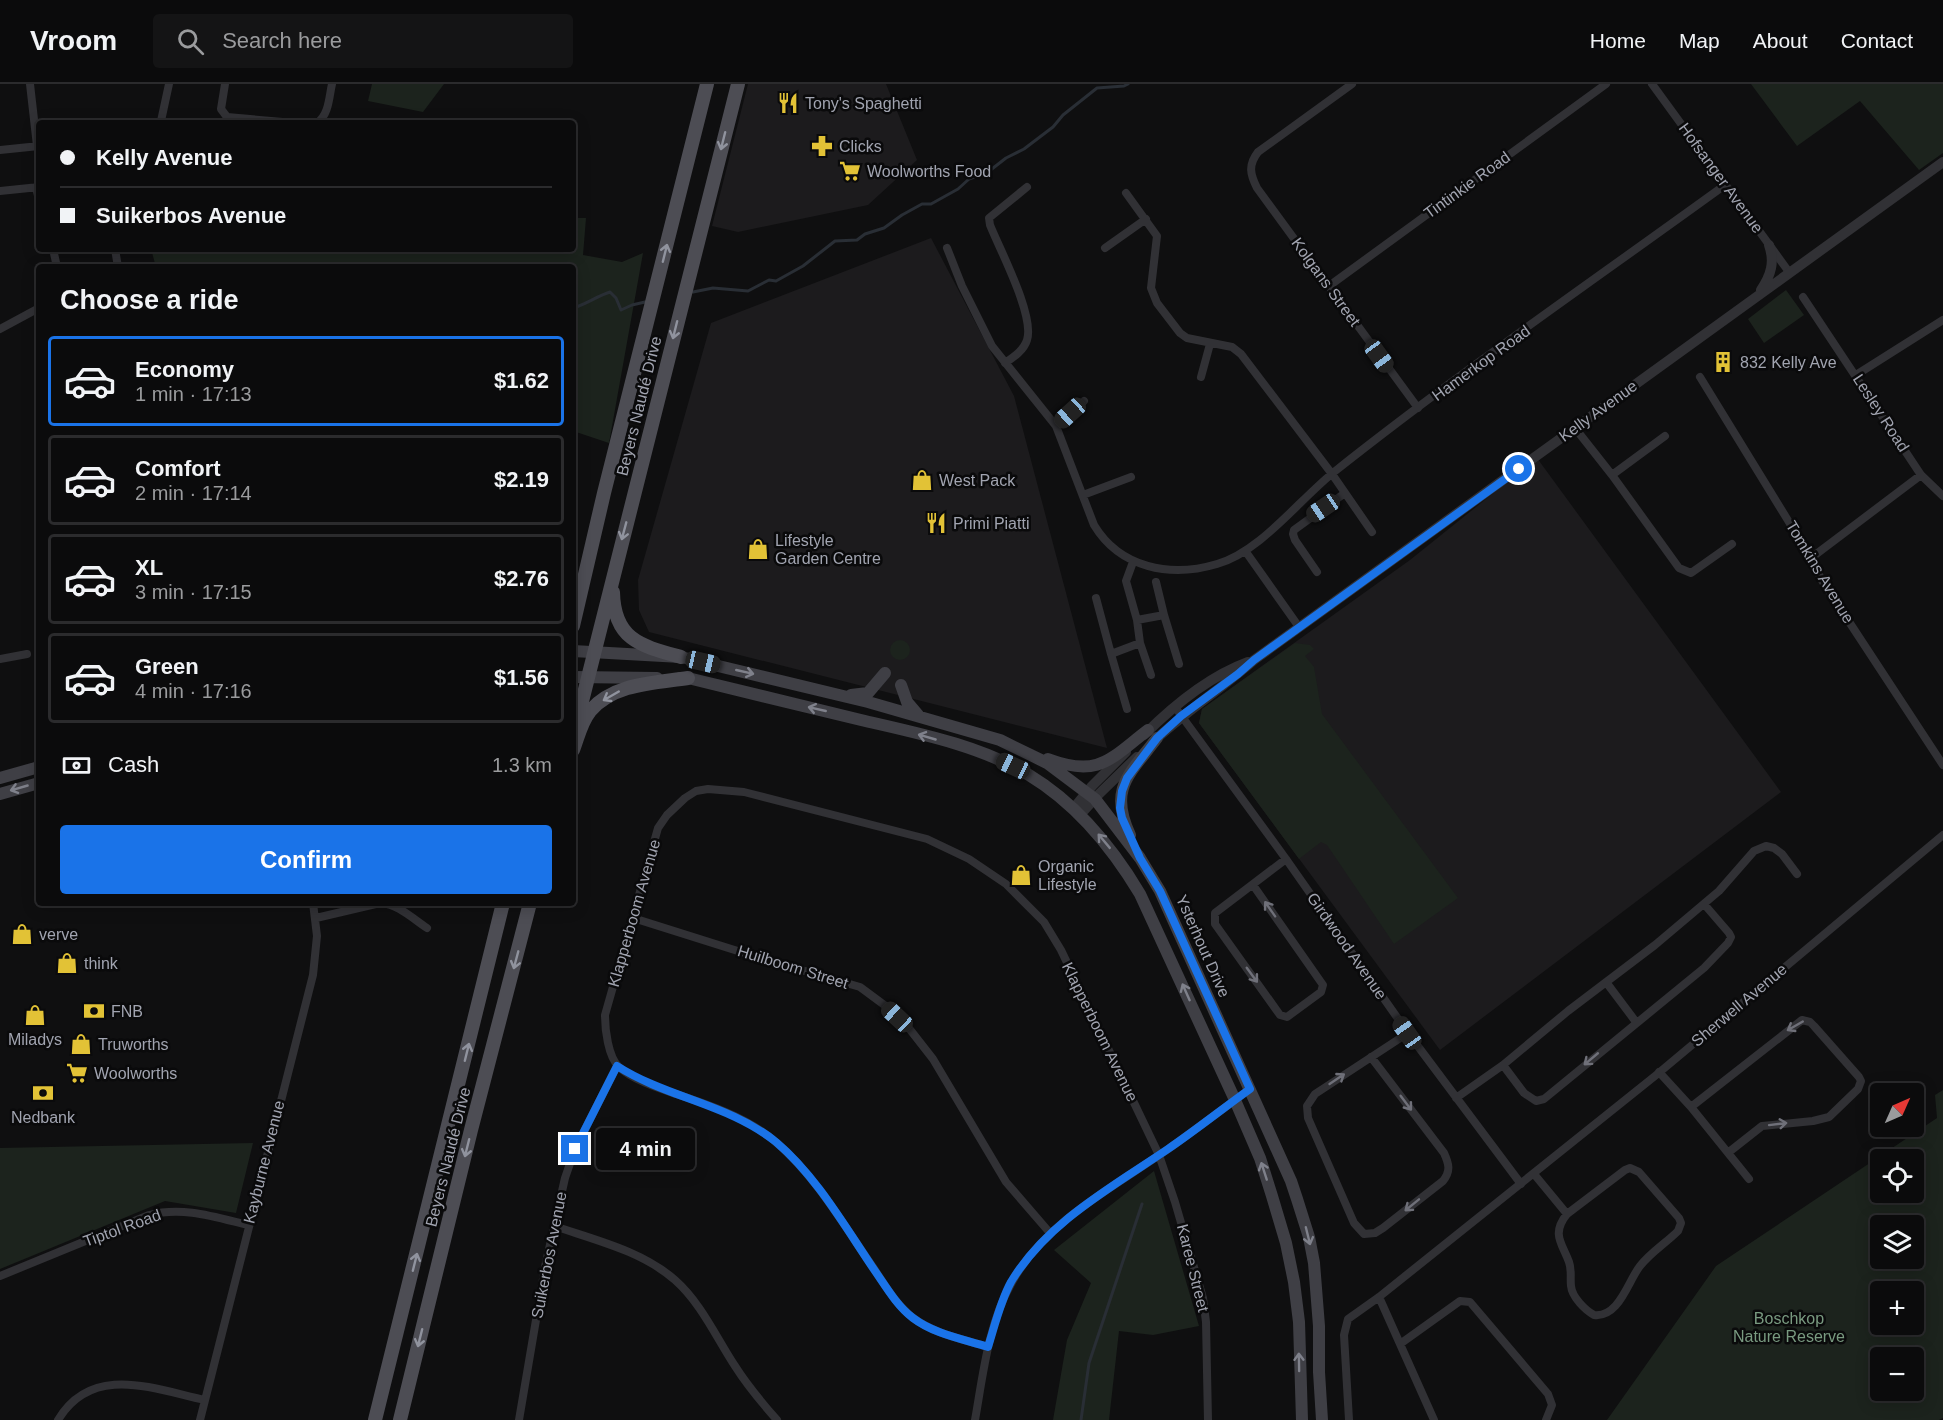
<!DOCTYPE html>
<meta charset="utf-8">
<style>
body{margin:0;font-family:Arial,sans-serif;background:#141415;color:#f1f3f6;height:100vh;display:flex;flex-direction:column;font-size:22px;white-space:nowrap}
*{box-sizing:border-box;margin:0}
p{font-size:20px;color:#9a9b9d}
.icon{flex:none;width:33px;height:33px;fill:none;stroke:currentColor;stroke-width:2;stroke-linecap:round;stroke-linejoin:round}
.map{position:relative;flex:1;overflow:hidden}
.sheet{position:absolute;left:36px;top:180px;width:540px;height:642px;display:flex;flex-direction:column;background:#0b0b0c;border-radius:6px;box-shadow:0 3px 15px #0003,0 0 0 2px #2b2b2d}
.sheet>*{flex:none}
.hud{position:absolute;left:36px;top:36px;width:540px;height:132px;border-radius:6px;box-shadow:0 3px 15px #0003,0 0 0 2px #2b2b2d;display:grid;align-content:center;height:132px;padding:0 24px;background:#0b0b0c}
.needle{width:39px;rotate:45deg}
.controls{position:absolute;left:1870px;top:999px;display:grid;gap:12px}
.controls a{display:grid;place-items:center;width:54px;height:54px;border-radius:6px;background:#0b0b0c;box-shadow:0 3px 15px #0003,0 0 0 2px #2b2b2d;font-size:30px}
.end{position:absolute;width:27px;height:27px;margin:-14px;border:8px solid #1a73e8;background:#fff;box-shadow:0 0 0 3px #fff}
.from{border-radius:50%}
.bubble{position:absolute;height:42px;border-radius:6px;background:#0b0b0c;box-shadow:0 3px 15px #0003,0 0 0 2px #2b2b2d;font-size:20px;font-weight:600;line-height:42px;text-align:center}
.car{position:absolute;width:18px;height:36px;margin:-18px -9px;border-radius:8px;box-shadow:0 0 4px 2px #0007;background:linear-gradient(#222 24%,#8ab4d8 0 40%,#222 0 76%,#8ab4d8 0 86%,#222 0)}
.hud b{display:flex;align-items:center;gap:21px;height:57px;font-size:22px}
.hud b+b{border-top:2px solid #2b2b2d}
.hud i{width:15px;height:15px;background:#f1f3f6}
ul{padding:0;list-style:none}
li{display:flex;align-items:center;gap:18px;height:90px;margin:0 12px 9px;padding:0 12px;border:3px solid #2b2b2d;border-radius:6px}
li div{flex:1}
li b{display:block;font-size:22px}
li em{font-style:normal;font-weight:600}
li.current{border-color:#1a73e8}
li>.icon{width:54px;height:54px;stroke-width:1.5}
h2{padding:0 24px;font-size:27px;line-height:72px}
.pay{display:flex;align-items:center;gap:15px;height:66px;padding:0 24px;font-size:22px}
.pay p{margin-inline-start:auto}
.action{display:flex;gap:12px;margin-top:auto;padding:12px 24px}
.action a{flex:1;height:69px;border-radius:6px;background:#1a73e8;color:#fff;font-size:24px;font-weight:600;line-height:69px;text-align:center}
header{display:flex;align-items:center;gap:36px;box-sizing:border-box;height:84px;padding:0 30px;background:#0b0b0c;border-bottom:2px solid #2b2b2d}
header strong{font-size:28px}
nav{display:flex;gap:33px;margin-inline-start:auto;font-size:21px}
.search{width:420px;height:54px;background:#141415;display:flex;align-items:center;gap:15px;box-sizing:border-box;padding:0 21px;border-radius:6px;color:#9a9b9d;font-size:22px}
.map>svg:first-child{display:block}
.built{fill:#1c1b1d}
.green{fill:#1c231d;fill-rule:evenodd}
.lines{fill:none;stroke-linecap:round;stroke-linejoin:round}
.stream{stroke:#292e35;stroke-width:3}
.minor{stroke:#313135;stroke-width:8}
.tertiary{stroke:#313135;stroke-width:10}
.secondary{stroke:#3f3f45;stroke-width:12}
.primary{stroke:#4d4d54;stroke-width:14}
.oneway{stroke:#90939e}
.oneway2{stroke:#7f818b}
.oneway3{stroke:#6f7079}
.route{stroke:#1a73e8;stroke-width:8}
.labels{text-anchor:middle;dominant-baseline:central;stroke-width:5;stroke-linejoin:round;paint-order:stroke}
.poi-label{font-size:16px;fill:#a1a4b0;stroke:#0a0a0b;text-anchor:start}
.street-label{font-size:16px;fill:#a1a4b0;stroke:#0a0a0b}
.park-label{font-size:16px;fill:#799a80;stroke:#0a0a0b}
</style>
<header>
<strong>Vroom</strong>
<div class="search"><svg class="icon" aria-label="search" viewBox="0 0 24 24"><circle cx="10" cy="10" r="6"/><path d="M15 15l6 6"/></svg>Search here</div>
<nav><a>Home</a><a>Map</a><a>About</a><a>Contact</a></nav>
</header>
<div class="map">
<svg width="1943" height="1336" viewBox="0 0 1943 1336">
<rect width="100%" height="100%" fill="#0f0f10"/>
<path class="built" d="M748 0H886L917 76 868 121 738 148 712 142Z
M931 154 1014 312 1107 664 649 548 639 526 638 496 711 239Z
M1537 374 1781 708 1440 966 1199 639 1202 625 1410 476Z"/>
<path class="green" d="M372 0H444L423 28 368 17Z
M1751 0H1943V69L1919 86 1860 17 1797 62Z
M573 134H586L583 171 622 178 643 169 609 359 573 347V183H156L151 165H573Z
M1786 206 1804 231 1764 259 1748 235Z
M890 566a10 10 0 1 1 20 0a10 10 0 1 1-20 0Z
M1295 559 1310 561 1314 565 1305 572 1314 583 1322 630 1458 814 1394 860 1327 761 1321 758 1299 775 1199 639 1202 625Z
M1943 1006V1334L1939 1336H1607L1716 1182 1937 1034 1935 1011ZM1881 1076H1914V1108H1881ZM1881 1142H1914V1174H1881ZM1881 1208H1914V1240H1881ZM1881 1274H1914V1306H1881Z
M253 1059 236 1129 165 1117 0 1185V1064Z
M1154 1087 1199 1242 1153 1251 1119 1247 1109 1336H1053L1067 1256 1091 1199 1054 1166Z"/>
<g class="lines">
<path class="stream" d="M693 208 713 204 748 207 769 196 776 197 803 182 835 157 857 156 865 150 884 144 902 131 922 120H931L958 105 969 95 988 88 1006 74 1024 65 1053 43 1063 31 1097 4 1124 2 1128 0
M573 224C587 220 597 212 610 208L616 214 621 226 632 221 645 218
M1081 1336 1089 1279 1142 1120"/>
<path class="minor" d="M30 0 37 62
M225 0 221 25 227 33 294 39
M1352 0 1258 68C1248 81 1250 90 1257 104L1418 324
M1652 0 1789 188
M161 37 169 0
M317 39C329 31 329 13 332 0
M0 66 39 62
M36 103 39 116
M0 107 39 103
M1126 109 1157 152 1151 204 1157 219 1180 249 1187 254 1232 263 1241 270 1332 390 1372 448
M947 164 962 202 992 262 1056 342 1094 441C1120 484 1170 494 1217 480 1260 468 1299 416 1334 388 1460 288 1594 196 1725 101
M1105 164 1146 135
M53 165 57 183
M115 165 118 183
M1329 202 1606 0
M1803 213 1921 391 1943 412
M0 245 39 224
M1005 279C1014 273 1024 266 1027 256 1035 232 1000 166 990 141L989 134 1027 103
M1856 291 1943 236
M1201 293 1210 260
M1700 293 1811 474 1821 495 1943 681
M1056 342 1084 317
M1575 344 1612 391 1679 484 1691 489 1732 460
M1612 391 1665 352
M1083 411 1131 393
M1246 468 1299 543
M1811 474 1921 391
M1133 478 1126 497 1137 536 1140 559 1151 591
M1317 488 1295 456 1293 450 1294 446 1345 409
M1156 498 1164 531
M1096 514 1111 570 1140 559
M1137 536 1164 531 1179 580
M1111 570 1127 625
M0 575 27 570
M1175 623 1286 775 1408 949 1521 1100
M1253 801 1323 901 1321 908 1287 933 1280 931 1215 840V829L1286 775
M316 834 380 819C398 820 412 834 427 844
M633 834 760 874 860 903 887 923 908 943 933 975 1006 1098 1050 1149
M1606 898 1636 938
M1371 973 1444 1069C1449 1080 1451 1087 1443 1097L1383 1144 1375 1149 1364 1150 1354 1139 1308 1034 1307 1022 1315 1010 1408 949
M1503 981 1524 1009 1536 1017 1544 1015 1704 884 1728 859 1731 853 1729 849 1704 820
M1659 988 1691 1023 1749 1095
M1456 1014 1503 981 1568 927 1655 861 1719 807 1754 767 1766 762 1774 764 1782 770 1797 790
M1691 1023 1802 936 1810 938 1814 942 1859 993 1861 997 1858 1005 1829 1033 1813 1037 1762 1042 1729 1068
M1534 1090 1567 1130C1551 1150 1562 1159 1569 1178 1572 1186 1570 1194 1571 1202 1572 1213 1585 1226 1594 1231 1619 1234 1628 1197 1640 1182 1651 1168 1666 1159 1678 1147L1681 1139 1679 1134 1639 1088 1630 1084 1625 1086 1567 1130
M554 1142C595 1156 642 1167 675 1196 701 1219 716 1253 735 1282 747 1301 762 1319 777 1336
M0 1192 149 1131C183 1122 215 1133 248 1141
M1379 1213 1434 1336
M1400 1260 1460 1217 1470 1218 1548 1310 1552 1321 1546 1336
M988 1263C963 1255 934 1250 912 1233 896 1220 884 1200 873 1183 842 1139 814 1089 771 1054 743 1032 709 1021 676 1010 658 1004 633 996 619 983 608 973 605 945 605 931L658 744 667 731 685 714 696 707 708 705 744 708 927 755 969 775 1006 800 1044 838 1061 866 1159 1071 1175 1118 1203 1214 1206 1238 1208 1336
M58 1336C92 1279 154 1305 205 1316
M200 1336 313 891 317 852 313 819
M519 1336 545 1183 565 1094 575 1065 617 982
M975 1336C983 1291 988 1241 1011 1200 1043 1140 1107 1107 1161 1070 1191 1049 1220 1027 1250 1005
M1349 1336 1344 1251 1348 1235 1379 1213 1655 992 1943 751"/>
<path class="tertiary" d="M1761 206C1771 191 1775 178 1769 161
M1144 651C1173 622 1210 592 1248 578
M1153 658C1185 628 1221 605 1254 576L1943 78
M1073 725 1092 702 1126 668
M1080 731 1099 710 1137 673"/>
<path class="secondary" d="M573 567 681 573 868 618 1000 656 1047 679 1095 715 1140 774 1160 807 1291 1097 1297 1115 1309 1153 1314 1179 1319 1242V1288L1322 1336
M573 593 657 594
M680 594H688C745 608 803 622 861 636 917 649 979 661 1029 691 1077 720 1112 763 1140 810L1235 1016 1260 1074 1272 1112 1286 1159 1294 1198 1299 1238 1302 1336
M901 601 907 618 918 631
M851 611 868 609 885 589
M1048 675C1099 694 1110 675 1148 646
M0 694 39 683
M0 710 39 699
M1130 751C1108 704 1130 690 1157 654"/>
<path class="primary" d="M613 508C614 556 641 562 681 573
M573 542 604 409 707 0
M573 653 738 0
M573 666C578 653 581 638 590 627 614 599 655 599 688 594
M375 1336 503 819
M400 1336 471 1046 530 819"/>
</g>
<defs><path id="oneway-shaft" d="M-6 0H5M1.5-3L5.5 0L1.5 3" fill="none" stroke-width="1.6" stroke-linecap="round" stroke-linejoin="round" transform="scale(1.5)"/></defs>
<g class="oneway">
<use href="#oneway-shaft" transform="translate(723 57) rotate(104)"/>
<use href="#oneway-shaft" transform="translate(665 169) rotate(-76)"/>
<use href="#oneway-shaft" transform="translate(675 246) rotate(104)"/>
<use href="#oneway-shaft" transform="translate(624 447) rotate(105)"/>
<use href="#oneway-shaft" transform="translate(611 612) rotate(150)"/>
<use href="#oneway-shaft" transform="translate(516 876) rotate(105)"/>
<use href="#oneway-shaft" transform="translate(467 968) rotate(-76)"/>
<use href="#oneway-shaft" transform="translate(467 1064) rotate(104)"/>
<use href="#oneway-shaft" transform="translate(415 1178) rotate(-76)"/>
<use href="#oneway-shaft" transform="translate(420 1254) rotate(104)"/>
</g>
<g class="oneway2">
<use href="#oneway-shaft" transform="translate(745 588) rotate(13)"/>
<use href="#oneway-shaft" transform="translate(817 625) rotate(-167)"/>
<use href="#oneway-shaft" transform="translate(927 653) rotate(-164)"/>
<use href="#oneway-shaft" transform="translate(19 704) rotate(164)"/>
<use href="#oneway-shaft" transform="translate(1104 757) rotate(-130)"/>
<use href="#oneway-shaft" transform="translate(1186 908) rotate(-114)"/>
<use href="#oneway-shaft" transform="translate(1264 1087) rotate(-108)"/>
<use href="#oneway-shaft" transform="translate(1308 1152) rotate(76)"/>
<use href="#oneway-shaft" transform="translate(1299 1278) rotate(-91)"/>
</g>
<g class="oneway3">
<use href="#oneway-shaft" transform="translate(1270 825) rotate(-125)"/>
<use href="#oneway-shaft" transform="translate(1252 891) rotate(54)"/>
<use href="#oneway-shaft" transform="translate(1795 942) rotate(150)"/>
<use href="#oneway-shaft" transform="translate(1591 975) rotate(140)"/>
<use href="#oneway-shaft" transform="translate(1337 995) rotate(-34)"/>
<use href="#oneway-shaft" transform="translate(1406 1019) rotate(53)"/>
<use href="#oneway-shaft" transform="translate(1778 1040) rotate(-7)"/>
<use href="#oneway-shaft" transform="translate(1412 1121) rotate(141)"/>
</g>
<g class="lines">
<path class="route" d="M575 1065 617 982C667 1014 729 1020 776 1058 816 1092 844 1141 873 1184 885 1201 896 1221 913 1234 934 1250 963 1255 988 1263 995 1241 1000 1218 1011 1198 1047 1138 1112 1103 1168 1065 1196 1046 1222 1025 1250 1005L1160 807 1140 774 1122 734 1120 724 1122 707 1127 694 1157 654 1181 632 1238 590 1254 576 1519 385"/>
</g>
<defs>
<symbol id="restaurant-bare" viewBox="-9 -9 18 18"><path d="M-5-6h1v4h1v-4h1v4h1v-4h1v5L-1.5 .5V6h-2V.5L-5-1ZM5-6V6H3V1.5H1.5Q1.5-4 5-6Z" fill="#e2c236" stroke="#0a0a0b" stroke-width="2.5" paint-order="stroke"/></symbol>
<symbol id="pharmacy-bare" viewBox="-9 -9 18 18"><path d="M-2-6h4v4h4v4h-4v4h-4v-4h-4v-4h4Z" fill="#e2c236" stroke="#0a0a0b" stroke-width="2.5" paint-order="stroke"/></symbol>
<symbol id="supermarket-bare" viewBox="-9 -9 18 18"><path d="M-6-5.5h2.5l.6 2H6L4.5 2H-2.5L-4.4-4H-6ZM-1.5 3.2a1.3 1.3 0 1 0 .1 0ZM3 3.2a1.3 1.3 0 1 0 .1 0Z" fill="#e2c236" stroke="#0a0a0b" stroke-width="2.5" paint-order="stroke"/></symbol>
<symbol id="building-bare" viewBox="-9 -9 18 18"><path d="M-4-6H4V6H1V3H-1V6H-4ZM-2.5-4.3h1.7v1.8h-1.7ZM.8-4.3h1.7v1.8H.8ZM-2.5-1h1.7V.8h-1.7ZM.8-1h1.7V.8H.8Z" fill="#e2c236" stroke="#0a0a0b" stroke-width="2.5" paint-order="stroke"/></symbol>
<symbol id="shop-bare" viewBox="-9 -9 18 18"><path d="M-5-2.5h2.3a2.7 3.5 0 0 1 5.4 0H5L5.5 6h-11ZM-1.5-2.5h3a1.5 2.3 0 0 0-3 0Z" fill="#e2c236" stroke="#0a0a0b" stroke-width="2.5" paint-order="stroke"/></symbol>
<symbol id="bank-bare" viewBox="-9 -9 18 18"><path d="M-6-4H6V4H-6ZM0-2.3a2.3 2.3 0 1 0 0 4.6a2.3 2.3 0 1 0 0-4.6Z" fill="#e2c236" stroke="#0a0a0b" stroke-width="2.5" paint-order="stroke"/></symbol>
</defs>
<g fill-rule="evenodd">
<use href="#restaurant-bare" x="773" y="4" width="30" height="30"/>
<use href="#pharmacy-bare" x="807" y="47" width="30" height="30"/>
<use href="#supermarket-bare" x="835" y="72" width="30" height="30"/>
<use href="#building-bare" x="1708" y="263" width="30" height="30"/>
<use href="#shop-bare" x="907" y="381" width="30" height="30"/>
<use href="#restaurant-bare" x="921" y="424" width="30" height="30"/>
<use href="#shop-bare" x="743" y="450" width="30" height="30"/>
<use href="#shop-bare" x="1006" y="776" width="30" height="30"/>
<use href="#shop-bare" x="7" y="835" width="30" height="30"/>
<use href="#shop-bare" x="52" y="864" width="30" height="30"/>
<use href="#bank-bare" x="79" y="912" width="30" height="30"/>
<use href="#shop-bare" x="20" y="916" width="30" height="30"/>
<use href="#shop-bare" x="66" y="945" width="30" height="30"/>
<use href="#supermarket-bare" x="62" y="974" width="30" height="30"/>
<use href="#bank-bare" x="28" y="994" width="30" height="30"/>
</g>
<g class="labels">
<g class="poi-label">
<text x="805" y="19">Tony's Spaghetti</text>
<text x="839" y="62">Clicks</text>
<text x="867" y="87">Woolworths Food</text>
<text x="1740" y="278">832 Kelly Ave</text>
<text x="939" y="396">West Pack</text>
<text x="953" y="439">Primi Piatti</text>
<text x="775" y="456">Lifestyle<tspan x="775" dy="18">Garden Centre</tspan></text>
<text x="1038" y="782">Organic<tspan x="1038" dy="18">Lifestyle</tspan></text>
<text x="39" y="850">verve</text>
<text x="84" y="879">think</text>
<text x="111" y="927">FNB</text>
<text x="35" y="955" text-anchor="middle">Miladys</text>
<text x="98" y="960">Truworths</text>
<text x="94" y="989">Woolworths</text>
<text x="43" y="1033" text-anchor="middle">Nedbank</text>
</g>
<g class="street-label">
<text transform="translate(1721 94) rotate(54)">Hofsanger Avenue</text>
<text transform="translate(1467 101) rotate(-36)">Tintinkie Road</text>
<text transform="translate(1326 198) rotate(54)">Kolgans Street</text>
<text transform="translate(1481 279) rotate(-36)">Hamerkop Road</text>
<text transform="translate(639 322) rotate(-76)">Beyers Naudé Drive</text>
<text transform="translate(1598 327) rotate(-36)">Kelly Avenue</text>
<text transform="translate(1881 329) rotate(57)">Lesley Road</text>
<text transform="translate(1820 488) rotate(59)">Tomkins Avenue</text>
<text transform="translate(634 829) rotate(-74)">Klapperboom Avenue</text>
<text transform="translate(1203 862) rotate(66)">Ysterhout Drive</text>
<text transform="translate(1347 862) rotate(55)">Girdwood Avenue</text>
<text transform="translate(793 883) rotate(17)">Huilboom Street</text>
<text transform="translate(1739 921) rotate(-40)">Sherwell Avenue</text>
<text transform="translate(1100 948) rotate(64)">Klapperboom Avenue</text>
<text transform="translate(448 1073) rotate(-76)">Beyers Naudé Drive</text>
<text transform="translate(264 1078) rotate(-76)">Kayburne Avenue</text>
<text transform="translate(122 1144) rotate(-20)">Tiptol Road</text>
<text transform="translate(549 1171) rotate(-79)">Suikerbos Avenue</text>
<text transform="translate(1193 1184) rotate(76)">Karee Street</text>
</g>
<g class="park-label">
<text x="1789" y="1234">Boschkop<tspan x="1789" dy="18">Nature Reserve</tspan></text>
</g>
</g>
</svg>
<div class="controls">
<a><svg class="needle" viewBox="-14 -14 28 28"><path d="M0-13l5 13h-10z" fill="#e53935"/><path d="M0 13l5-13h-10z" fill="#9a9b9d"/></svg></a>
<a><svg class="icon" aria-label="locate" viewBox="0 0 24 24"><circle cx="12" cy="12" r="6"/><path d="M12 2v4M12 18v4M2 12h4M18 12h4"/></svg></a>
<a><svg class="icon" aria-label="layers" viewBox="0 0 24 24"><path d="M12 4l9 5-9 5-9-5zM3 14l9 5 9-5"/></svg></a>
<a>+</a>
<a>−</a>
</div>
<i class="end from" style="left:1519px;top:385px"></i>
<i class="end" style="left:575px;top:1065px"></i>
<div class="bubble" style="left:596px;top:1044px;width:99px">4 min</div>
<i class="car" style="left:1379px;top:272px;rotate:144deg"></i>
<i class="car" style="left:1070px;top:329px;rotate:228deg"></i>
<i class="car" style="left:1323px;top:424px;rotate:236deg"></i>
<i class="car" style="left:703px;top:578px;rotate:103deg"></i>
<i class="car" style="left:1013px;top:682px;rotate:295deg"></i>
<i class="car" style="left:897px;top:933px;rotate:313deg"></i>
<i class="car" style="left:1407px;top:949px;rotate:325deg"></i>
<div class="hud">
<b><i class="from"></i>Kelly Avenue</b>
<b><i></i>Suikerbos Avenue</b>
</div>
<section class="sheet">
<h2>Choose a ride</h2>
<ul>
<li class="current"><svg class="icon" aria-label="car" viewBox="0 0 24 24"><path d="M5 17H2v-5l4-1 3-4h7l3 4 3 1v5h-3M9 17h6M6 11h13"/><circle cx="7" cy="17" r="2"/><circle cx="17" cy="17" r="2"/></svg><div><b>Economy</b><p>1 min · 17:13</p></div><em>$1.62</em></li>
<li><svg class="icon" aria-label="car" viewBox="0 0 24 24"><path d="M5 17H2v-5l4-1 3-4h7l3 4 3 1v5h-3M9 17h6M6 11h13"/><circle cx="7" cy="17" r="2"/><circle cx="17" cy="17" r="2"/></svg><div><b>Comfort</b><p>2 min · 17:14</p></div><em>$2.19</em></li>
<li><svg class="icon" aria-label="car" viewBox="0 0 24 24"><path d="M5 17H2v-5l4-1 3-4h7l3 4 3 1v5h-3M9 17h6M6 11h13"/><circle cx="7" cy="17" r="2"/><circle cx="17" cy="17" r="2"/></svg><div><b>XL</b><p>3 min · 17:15</p></div><em>$2.76</em></li>
<li><svg class="icon" aria-label="car" viewBox="0 0 24 24"><path d="M5 17H2v-5l4-1 3-4h7l3 4 3 1v5h-3M9 17h6M6 11h13"/><circle cx="7" cy="17" r="2"/><circle cx="17" cy="17" r="2"/></svg><div><b>Green</b><p>4 min · 17:16</p></div><em>$1.56</em></li>
</ul>
<div class="pay"><svg class="icon" aria-label="cash" viewBox="0 0 24 24"><path d="M3 7h18v10H3z"/><circle cx="12" cy="12" r="2"/></svg>Cash<p>1.3 km</p></div>
<div class="action"><a>Confirm</a></div>
</section>
</div>
